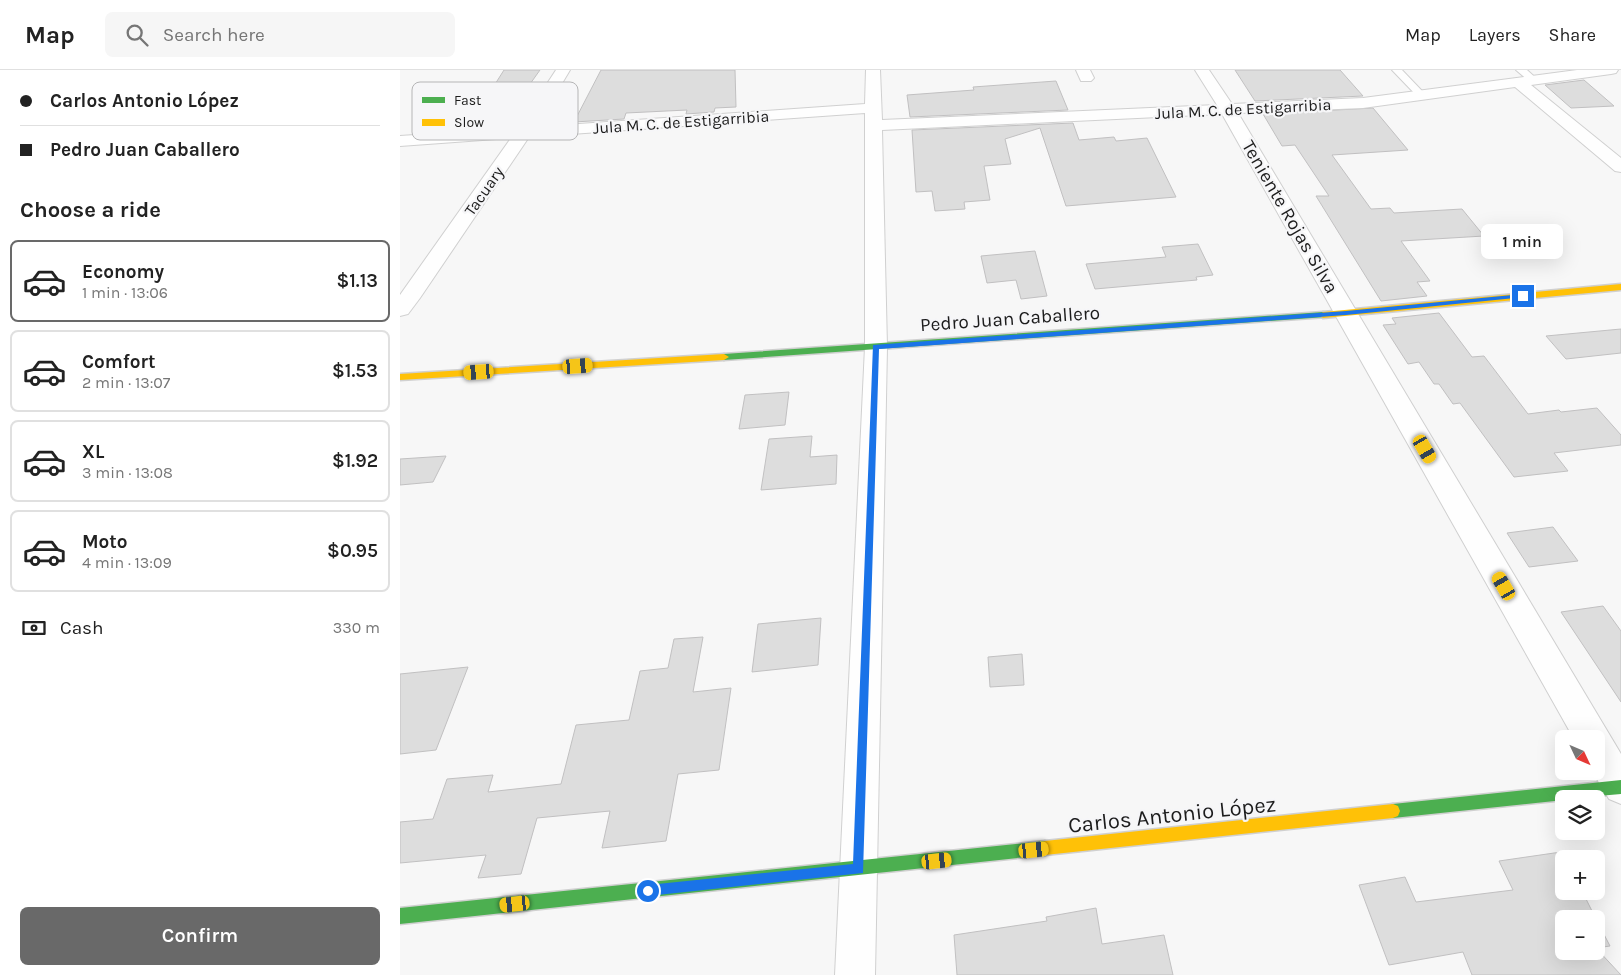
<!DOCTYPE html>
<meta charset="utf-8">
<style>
body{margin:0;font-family:Karla,sans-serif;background:#f6f6f6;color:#222;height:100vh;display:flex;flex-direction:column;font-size:19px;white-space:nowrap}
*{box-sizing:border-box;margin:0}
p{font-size:16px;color:#767676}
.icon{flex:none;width:28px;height:28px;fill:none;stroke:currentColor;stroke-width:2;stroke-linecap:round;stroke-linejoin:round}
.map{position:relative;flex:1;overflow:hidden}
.panel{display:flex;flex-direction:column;background:#fff;width:400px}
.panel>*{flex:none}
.top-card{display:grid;align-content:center;height:110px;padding:0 20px;background:#fff}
.needle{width:32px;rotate:134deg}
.tools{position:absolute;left:1155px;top:660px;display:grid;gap:10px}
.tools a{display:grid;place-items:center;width:50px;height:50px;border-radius:8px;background:#fff;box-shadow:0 5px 20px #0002;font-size:25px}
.end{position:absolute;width:22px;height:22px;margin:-11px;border:6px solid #1a73e8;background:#fff;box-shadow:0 0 0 2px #fff}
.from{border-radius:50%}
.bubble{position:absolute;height:35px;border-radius:8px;background:#fff;box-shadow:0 5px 20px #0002;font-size:16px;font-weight:600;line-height:35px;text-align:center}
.car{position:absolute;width:15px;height:30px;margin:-15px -8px;border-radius:6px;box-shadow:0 0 4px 1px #0007;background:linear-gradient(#f5c518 24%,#345 0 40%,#f5c518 0 76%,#345 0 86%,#f5c518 0)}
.top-card b{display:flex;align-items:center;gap:18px;height:48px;font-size:19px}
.top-card b+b{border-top:1px solid #e0e0e0}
.top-card i{width:12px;height:12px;background:#222}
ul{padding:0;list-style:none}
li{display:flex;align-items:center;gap:15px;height:82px;margin:0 10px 8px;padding:0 10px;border:2px solid #e0e0e0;border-radius:8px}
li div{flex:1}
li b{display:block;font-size:19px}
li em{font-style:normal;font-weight:600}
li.selected{border-color:#696969}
li>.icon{width:45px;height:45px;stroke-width:1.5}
h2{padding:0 20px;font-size:22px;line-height:60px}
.pay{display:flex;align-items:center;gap:12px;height:55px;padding:0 20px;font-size:19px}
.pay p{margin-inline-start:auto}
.button{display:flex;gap:10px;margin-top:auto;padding:10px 20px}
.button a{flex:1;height:58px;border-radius:8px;background:#696969;color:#fff;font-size:20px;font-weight:600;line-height:58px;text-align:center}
header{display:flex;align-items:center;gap:30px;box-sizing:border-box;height:70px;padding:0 25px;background:#fff;border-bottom:1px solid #e0e0e0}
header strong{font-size:24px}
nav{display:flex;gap:28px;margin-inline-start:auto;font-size:18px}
.search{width:350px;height:45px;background:#f6f6f6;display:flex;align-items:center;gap:12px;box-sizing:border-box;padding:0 18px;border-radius:8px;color:#767676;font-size:19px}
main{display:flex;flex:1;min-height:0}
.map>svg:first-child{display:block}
.building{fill:#ddd;stroke:#c1c0c1}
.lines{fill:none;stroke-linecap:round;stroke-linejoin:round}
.lane-casing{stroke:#d0d0d0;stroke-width:2}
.street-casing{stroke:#d0d0d0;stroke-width:2}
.fast-casing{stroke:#d0d0d0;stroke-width:3}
.slow-casing{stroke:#d0d0d0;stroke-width:3}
.lane{fill:#fefefe;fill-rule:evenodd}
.street{fill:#fefefe;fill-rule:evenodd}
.fast{fill:#4caf50;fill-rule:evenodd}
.slow{fill:#ffc107;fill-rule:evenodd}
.route{fill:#1a73e8}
.labels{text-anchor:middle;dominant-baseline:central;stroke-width:4.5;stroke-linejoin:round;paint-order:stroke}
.far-street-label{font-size:16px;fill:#1c1c1c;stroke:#f6f6f8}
.street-label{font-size:19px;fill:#1c1c1c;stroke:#f6f6f8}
.near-street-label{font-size:22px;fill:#1c1c1c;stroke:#f6f6f8}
.key{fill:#f6f6f8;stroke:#b5b5b6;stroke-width:1}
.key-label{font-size:14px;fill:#1c1c1c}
</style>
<header>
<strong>Map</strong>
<div class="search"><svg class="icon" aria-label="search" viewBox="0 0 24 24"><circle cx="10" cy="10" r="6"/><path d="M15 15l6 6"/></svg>Search here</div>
<nav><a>Map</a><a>Layers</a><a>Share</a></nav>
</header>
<main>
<section class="panel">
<div class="top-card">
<b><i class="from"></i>Carlos Antonio López</b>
<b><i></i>Pedro Juan Caballero</b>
</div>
<h2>Choose a ride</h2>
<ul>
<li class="selected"><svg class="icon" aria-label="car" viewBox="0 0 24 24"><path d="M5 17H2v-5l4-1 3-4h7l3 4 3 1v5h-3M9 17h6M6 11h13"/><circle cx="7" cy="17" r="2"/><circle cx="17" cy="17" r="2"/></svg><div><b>Economy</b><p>1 min · 13:06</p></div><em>$1.13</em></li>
<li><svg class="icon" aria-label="car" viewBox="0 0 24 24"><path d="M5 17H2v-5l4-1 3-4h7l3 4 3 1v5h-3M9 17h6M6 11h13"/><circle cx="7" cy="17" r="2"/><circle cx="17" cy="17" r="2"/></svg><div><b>Comfort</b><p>2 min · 13:07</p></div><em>$1.53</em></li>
<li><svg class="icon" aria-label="car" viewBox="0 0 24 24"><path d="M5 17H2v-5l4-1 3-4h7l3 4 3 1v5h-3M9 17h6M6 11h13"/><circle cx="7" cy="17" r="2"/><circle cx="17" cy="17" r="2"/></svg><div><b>XL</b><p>3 min · 13:08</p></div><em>$1.92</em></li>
<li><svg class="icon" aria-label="car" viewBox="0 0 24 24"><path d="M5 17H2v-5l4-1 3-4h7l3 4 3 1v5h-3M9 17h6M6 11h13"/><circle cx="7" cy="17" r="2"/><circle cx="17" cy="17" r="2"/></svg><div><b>Moto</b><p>4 min · 13:09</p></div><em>$0.95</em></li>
</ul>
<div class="pay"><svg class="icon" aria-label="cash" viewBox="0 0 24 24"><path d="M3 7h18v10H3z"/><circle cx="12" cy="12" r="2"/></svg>Cash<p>330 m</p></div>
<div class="button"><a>Confirm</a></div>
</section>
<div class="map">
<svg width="1221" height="905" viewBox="0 0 1221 905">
<rect width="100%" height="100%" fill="#f7f7f7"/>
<path class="building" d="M104 0H140L103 52 71 53 88 30H85Z
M201 0H335L336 37 315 38 314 42 286 44 287 40 226 43 224 49 174 52Z
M835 0H940L963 26 855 31Z
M1184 10 1214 36 1171 38 1145 15Z
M656 11 668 40 510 47 507 25 574 20 573 17Z
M973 38 1008 80 932 85 971 139 990 138 994 143 1062 139 1084 166 1001 171 1030 211 1017 212 1027 226 981 231 916 126H929L895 75 882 76 863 44Z
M673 53 679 70 714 67 716 71 747 68 776 127 666 136 640 58 605 69 611 94 584 96 590 130 564 132 565 139 535 141 532 121 516 122 512 60Z
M798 174 813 205 796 207 797 210 695 219 686 194 766 187 762 177Z
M635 181 647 226 621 229 616 210 587 213 581 186Z
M1039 243 1072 287 1084 286 1128 344 1159 340 1161 342 1197 338 1221 365V375L1154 383 1168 401 1114 407 1060 333 1053 334 1039 314H1034L1019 292 1008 294 983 255 996 254 992 248Z
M1221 259V283L1166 289 1146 266Z
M389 322 385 355 339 359 345 325Z
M412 366 410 387 437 385 436 414 361 420 369 369Z
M46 386 33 412 0 415V389Z
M1153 457 1178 491 1129 497 1107 463Z
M1203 536 1221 561V632L1161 542Z
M421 548 418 595 352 602 358 554Z
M303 567 293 622 331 618 319 700 278 704 266 771 202 778 210 741 137 748 121 804 78 808 86 785 0 793V752L33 749 47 709 93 705 88 722 161 714 176 655 229 650 240 601 268 598 274 569Z
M622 584 624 615 590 617 588 587Z
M68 597 36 680 0 684V604Z
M1161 782 1165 789 1164 821H1182L1196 849H1164V881H1196V878L1221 905H1072L1063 882 989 895 959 815 1005 807 1016 832 1113 820 1099 791Z
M696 838 702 874 764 865 773 905H557L554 865 647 851 646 847Z
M1196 849 1210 876 1196 878Z"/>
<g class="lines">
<defs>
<path id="lane" d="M992 0H1002L1024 23V27H1018Z
M1116 0H1127L1138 10 1136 12H1130Z"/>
<path id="street" d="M156 0H170L136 57 465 34 466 0H480L482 50 817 35 795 0H809L832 34 963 28 1177 0H1218L1216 3 1211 4 1131 15 1221 88V102L1215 101 1115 17 963 38 838 43 1221 684V734L1209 729 1192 701H1196V669H1174L822 44 482 60 487 277 475 905H435L465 277V43L129 67 20 228 8 244 0 246V225L111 68 0 76V66L118 58Z
M676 0H690L694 8 691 11H681Z"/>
<path id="fast" d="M923 242 926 243V247L324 290 319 287 324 284Z
M1221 710V724L1164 729V730L993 748 988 746 986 741 988 736 993 734Z
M645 771 650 773 652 778 650 783 645 785 0 854V838Z"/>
<path id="slow" d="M1221 214V220L923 248 919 245 923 242Z
M324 284 329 287 324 290 0 310V304Z
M993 734 998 736 1000 741 998 746 993 748 645 785 640 783 638 778 640 773 645 771Z"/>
</defs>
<use href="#lane" class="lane-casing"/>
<use href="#street" class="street-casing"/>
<use href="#fast" class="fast-casing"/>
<use href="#slow" class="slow-casing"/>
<use href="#lane" class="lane"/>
<use href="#street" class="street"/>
<use href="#fast" class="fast"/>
<use href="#slow" class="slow"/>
</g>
<path class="route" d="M1123 224 1126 226 1125 227 946 245 479 279 463 803 248 826 244 825 243 821 244 817 248 815 453 794 473 275 946 241Z"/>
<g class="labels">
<g class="far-street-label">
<text transform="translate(843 39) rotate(-3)">Jula M. C. de Estigarribia</text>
<text transform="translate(281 52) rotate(-4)">Jula M. C. de Estigarribia</text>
<text transform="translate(84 121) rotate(-55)">Tacuary</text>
</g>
<g class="street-label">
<text transform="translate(890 147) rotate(60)">Teniente Rojas Silva</text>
<text transform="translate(610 249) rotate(-4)">Pedro Juan Caballero</text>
</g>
<g class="near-street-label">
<text transform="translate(772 745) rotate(-6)">Carlos Antonio López</text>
</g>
</g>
<rect x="12" y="12" width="166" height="58" rx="8" class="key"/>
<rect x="22" y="27" width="23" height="6" fill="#4caf50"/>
<rect x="22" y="49" width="23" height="7" fill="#ffc107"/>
<g class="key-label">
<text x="54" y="35">Fast</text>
<text x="54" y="57">Slow</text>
</g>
</svg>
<div class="tools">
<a><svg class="needle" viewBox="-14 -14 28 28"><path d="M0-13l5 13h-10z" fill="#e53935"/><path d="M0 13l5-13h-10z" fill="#767676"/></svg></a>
<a><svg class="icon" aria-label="layers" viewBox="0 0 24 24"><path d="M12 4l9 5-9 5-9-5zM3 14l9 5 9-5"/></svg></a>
<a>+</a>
<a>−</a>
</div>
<i class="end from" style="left:248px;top:821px"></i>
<i class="end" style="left:1123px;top:226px"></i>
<div class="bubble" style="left:1081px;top:154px;width:82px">1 min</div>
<i class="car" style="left:178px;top:296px;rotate:86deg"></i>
<i class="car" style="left:79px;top:302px;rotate:266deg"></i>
<i class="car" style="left:1025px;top:379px;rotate:150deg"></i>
<i class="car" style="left:1104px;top:516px;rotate:330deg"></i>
<i class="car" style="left:634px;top:780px;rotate:84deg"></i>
<i class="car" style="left:537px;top:791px;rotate:84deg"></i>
<i class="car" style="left:115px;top:834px;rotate:264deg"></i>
</div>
</main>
